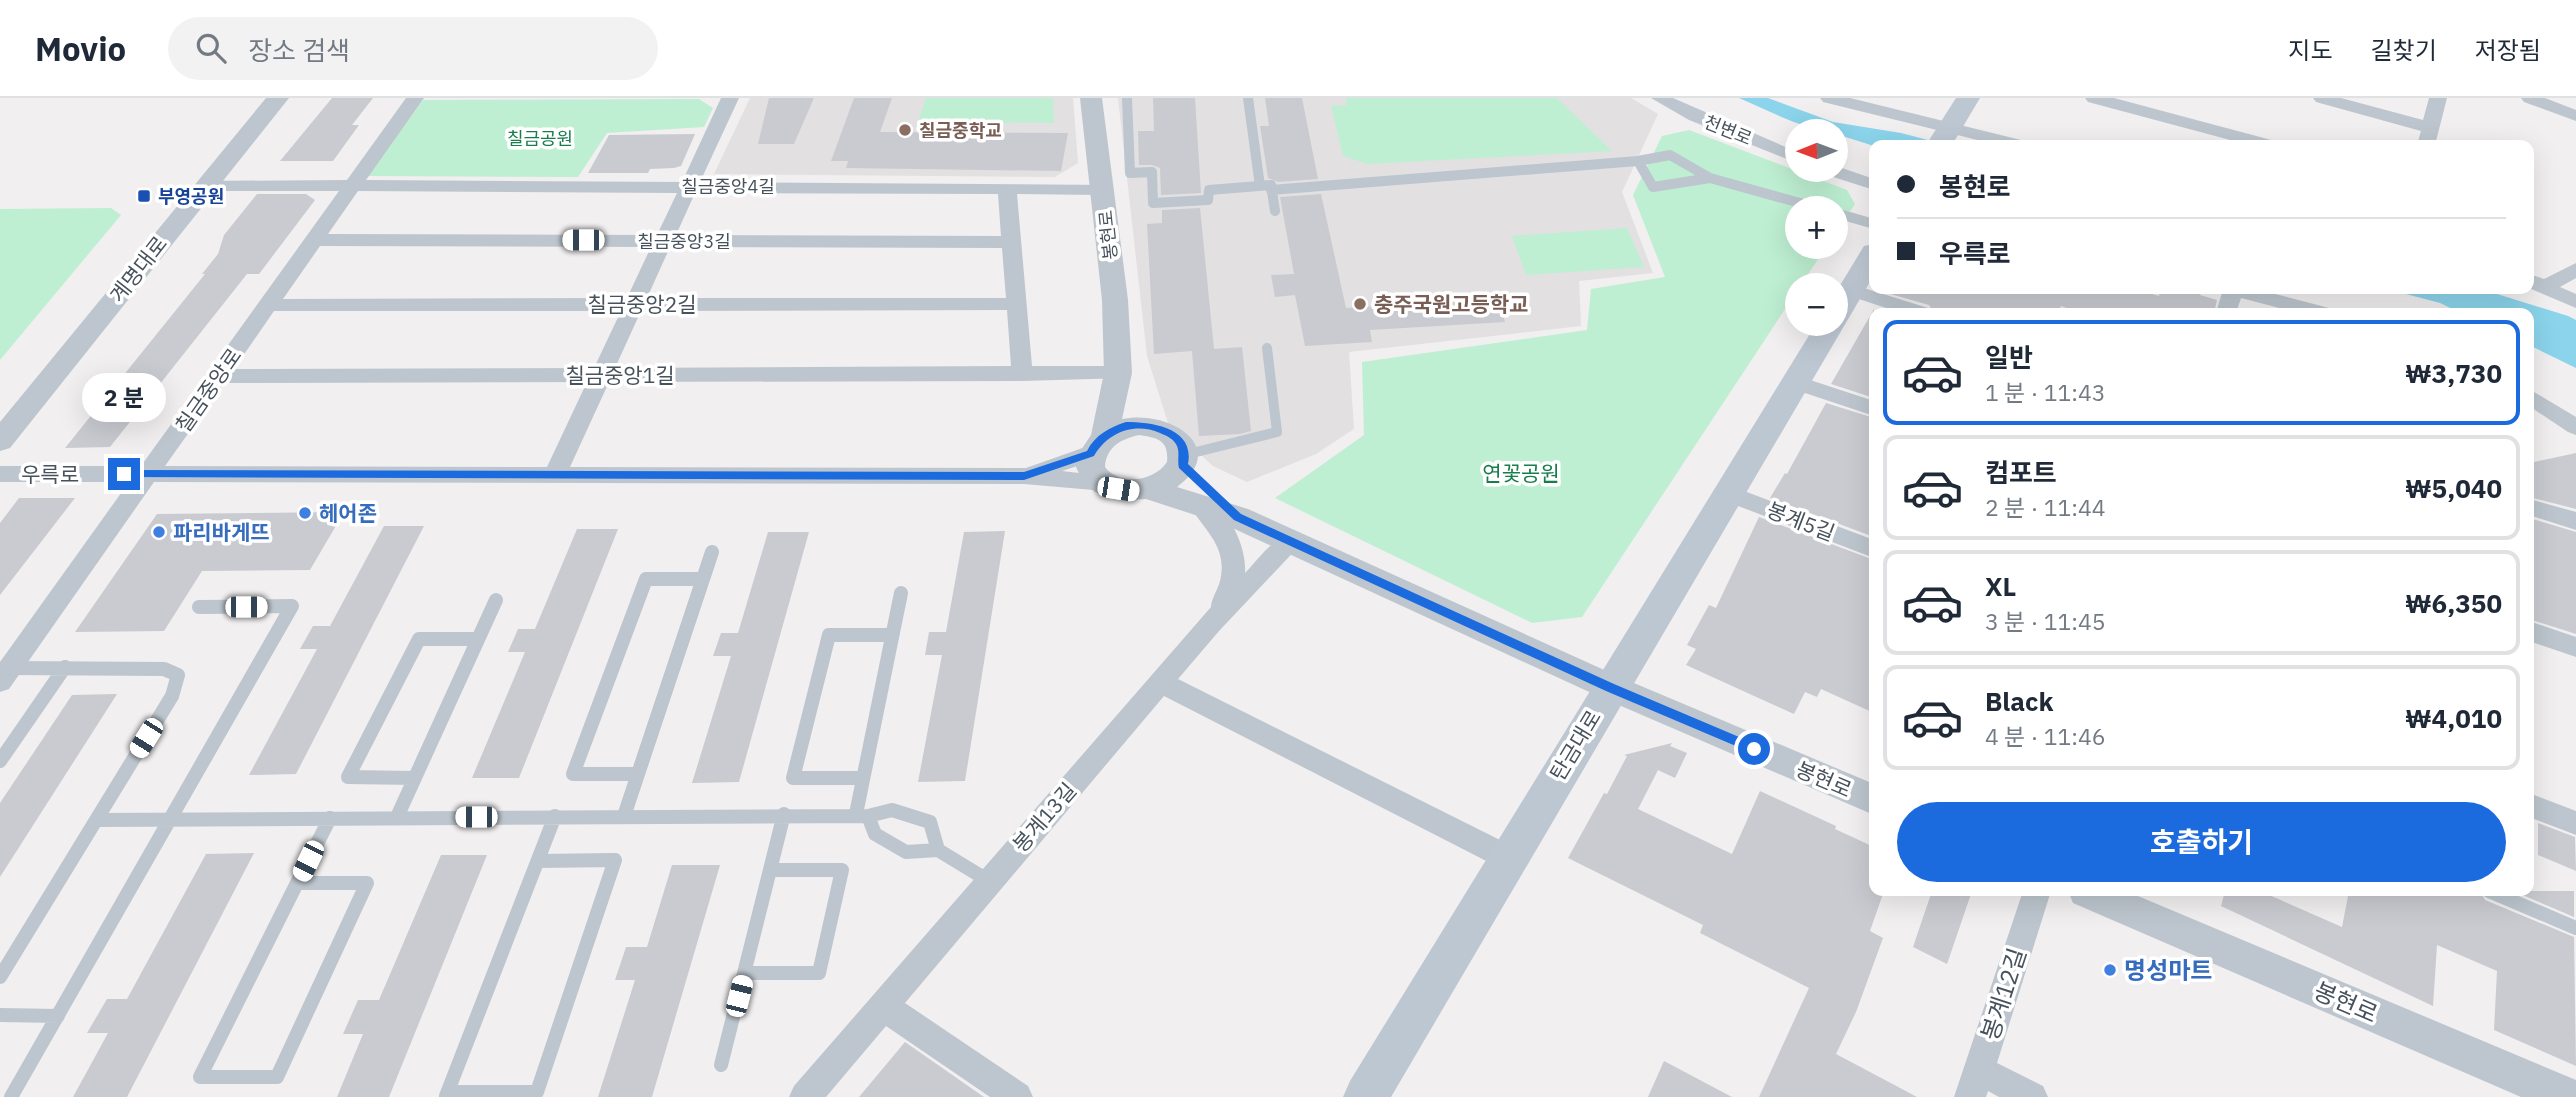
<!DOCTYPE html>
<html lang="ko">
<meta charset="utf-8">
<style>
body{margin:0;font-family:"IBM Plex Sans","Noto Sans KR",sans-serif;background:#f2f2f3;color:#1f2937;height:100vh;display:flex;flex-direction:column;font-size:26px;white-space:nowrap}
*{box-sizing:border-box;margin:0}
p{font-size:23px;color:#747a83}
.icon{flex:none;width:38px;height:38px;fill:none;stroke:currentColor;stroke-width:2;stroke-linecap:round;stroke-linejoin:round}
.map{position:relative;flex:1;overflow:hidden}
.details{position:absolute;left:1869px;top:210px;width:665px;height:588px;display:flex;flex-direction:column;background:#fff;border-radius:14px;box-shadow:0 7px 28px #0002}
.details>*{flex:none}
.top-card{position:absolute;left:1869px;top:42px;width:665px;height:154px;border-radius:14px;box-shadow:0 7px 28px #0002;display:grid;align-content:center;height:154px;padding:0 28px;background:#fff}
.needle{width:46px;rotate:269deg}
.tools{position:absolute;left:1785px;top:21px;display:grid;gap:14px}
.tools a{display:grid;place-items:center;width:63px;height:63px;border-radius:50%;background:#fff;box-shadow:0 7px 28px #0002;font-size:35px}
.end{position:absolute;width:32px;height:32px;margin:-16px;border:9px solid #1b6bdf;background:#fff;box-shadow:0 0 0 4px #fff}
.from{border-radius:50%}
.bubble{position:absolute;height:49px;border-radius:24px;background:#fff;box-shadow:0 7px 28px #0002;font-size:23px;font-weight:700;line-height:49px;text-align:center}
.car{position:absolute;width:21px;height:42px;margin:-21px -10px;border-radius:9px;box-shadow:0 0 5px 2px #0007;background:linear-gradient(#fff 24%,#345 0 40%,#fff 0 76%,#345 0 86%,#fff 0)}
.top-card b{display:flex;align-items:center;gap:24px;height:66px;font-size:26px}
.top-card b+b{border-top:2px solid #e0e1e3}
.top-card i{width:18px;height:18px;background:#1f2937}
ul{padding:12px 0 0;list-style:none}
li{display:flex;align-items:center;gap:21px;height:105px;margin:0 14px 10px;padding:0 14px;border:4px solid #e0e1e3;border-radius:14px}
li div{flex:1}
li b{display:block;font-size:26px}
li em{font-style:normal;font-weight:700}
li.selected{border-color:#1b6bdf}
li>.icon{width:63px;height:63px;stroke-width:1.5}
.button{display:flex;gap:14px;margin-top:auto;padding:14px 28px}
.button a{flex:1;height:80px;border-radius:42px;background:#1b6bdf;color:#fff;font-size:28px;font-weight:700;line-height:80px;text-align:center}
header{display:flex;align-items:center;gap:42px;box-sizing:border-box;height:98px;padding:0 35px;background:#fff;border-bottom:2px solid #e0e1e3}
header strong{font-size:33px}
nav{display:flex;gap:38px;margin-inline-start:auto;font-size:24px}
.search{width:490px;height:63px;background:#f2f2f3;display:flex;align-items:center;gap:18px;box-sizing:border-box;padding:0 24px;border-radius:38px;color:#747a83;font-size:26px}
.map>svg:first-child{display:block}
.education{fill:#e2e0e1}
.green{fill:#beefd2}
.water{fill:#8bd4eb}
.building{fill:#c9cbd1}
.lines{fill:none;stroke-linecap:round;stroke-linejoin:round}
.service-far1{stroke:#bdc6ce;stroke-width:10}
.service{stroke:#bdc6ce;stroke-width:14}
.minor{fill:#bdc6ce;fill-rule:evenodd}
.tertiary{fill:#bdc6ce;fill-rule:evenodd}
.secondary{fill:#bdc7d2;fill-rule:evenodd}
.route{fill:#1b6bdf}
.education-dot{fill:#8d6e63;stroke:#fff;stroke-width:2.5}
.transit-dot{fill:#1a4fb4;stroke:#fff;stroke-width:2.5}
.shop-dot{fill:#3f7fe0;stroke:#fff;stroke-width:2.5}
.labels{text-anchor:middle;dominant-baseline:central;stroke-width:7;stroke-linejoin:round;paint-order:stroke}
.far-education-label{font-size:18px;font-weight:bold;fill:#785e54;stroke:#fff;text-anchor:start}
.far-street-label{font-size:18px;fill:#47525c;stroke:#fff}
.far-park-label{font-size:18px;fill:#187d4d;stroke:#fff}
.far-transit-label{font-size:18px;font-weight:bold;fill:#164399;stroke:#fff;text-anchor:start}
.street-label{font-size:21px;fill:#47525c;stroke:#fff}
.education-label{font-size:21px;font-weight:bold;fill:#785e54;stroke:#fff;text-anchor:start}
.park-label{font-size:21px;fill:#187d4d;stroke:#fff}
.shop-label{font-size:21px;font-weight:bold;fill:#366cbe;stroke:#fff;text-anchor:start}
.near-shop-label{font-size:24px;font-weight:bold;fill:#366cbe;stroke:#fff;text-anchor:start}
.near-street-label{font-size:24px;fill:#47525c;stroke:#fff}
</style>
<header>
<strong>Movio</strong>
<div class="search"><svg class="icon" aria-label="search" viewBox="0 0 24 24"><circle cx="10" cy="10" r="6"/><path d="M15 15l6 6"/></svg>장소 검색</div>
<nav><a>지도</a><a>길찾기</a><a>저장됨</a></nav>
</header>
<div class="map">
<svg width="2576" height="999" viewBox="0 0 2576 999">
<rect width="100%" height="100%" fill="#f1efef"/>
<path class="education" d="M750 0H1073L1078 65 1055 79 714 76Z
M1118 0H1631L1658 16 1622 94 1653 175 1579 183 1581 228 1349 254 1354 331 1316 356 1247 384 1213 368 1169 328 1147 258Z"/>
<path class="green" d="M926 0H1053L1054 25 918 24Z
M1346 0H1557L1612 53 1368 66 1343 58 1331 8 1347 7Z
M699 1 713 10 704 29 607 35 578 79 367 78 423 2Z
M1689 32 1847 92 1855 106 1836 134V110H1797V149H1826L1801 187H1797V193L1582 519 1532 525 1275 400 1364 337 1362 264 1587 232 1591 191 1665 179 1633 97 1662 38Z
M111 110 121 117 0 262V111Z
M1627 130 1644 169 1526 177 1512 138Z"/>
<path class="water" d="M1739 0H1768L1833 24 1901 35 1947 47 1874 48 1836 36V33C1804 33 1768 12 1739 0Z
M2387 191H2481L2568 218 2576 222V270L2529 247V215H2461L2440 205Z"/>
<path class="building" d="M332 0H373L352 27H359L333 63H280Z
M769 0H814L794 46H758Z
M854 0H892L880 34 1068 35 1061 73 846 70 848 63H831Z
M1153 0H1195L1201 95 1161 97 1160 70 1152 67H1139L1138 33H1154Z
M1265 0H1302L1318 81 1278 84 1268 80 1260 28H1269Z
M695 36 681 68 674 70 650 71 648 75H588L609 37Z
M257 96H306L315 102 259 176H247L110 349 65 350 205 176H202L218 156 224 137Z
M1321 96 1346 210 1498 200 1505 224 1370 232 1372 244 1305 248 1295 197 1275 199 1271 177 1294 176 1280 99Z
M1200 110 1214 251 1242 249 1251 333 1240 336 1199 338 1192 253 1154 256 1147 126 1162 125V112Z
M1889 191H2136L2159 198 2161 191H2202L2200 197 2217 202 2214 215H2081L2061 208 2058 215H1934L1929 207 1887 195Z
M1874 211V300L1831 286Z
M1826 305 1874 320V439L1770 400 1785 375 1787 376Z
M2576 355V411L2529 399V365Z
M19 400H75L0 497V425Z
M344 414 310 472 202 473 164 533 75 534 157 416Z
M1759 419 1874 462V615L1821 591 1817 599 1805 594 1794 616 1686 567 1696 551 1687 547 1709 507 1716 510Z
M2529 420 2576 434V536L2529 521Z
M384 428H424L296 676 249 677 317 551H300L313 528H330Z
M577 431H618L519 680H472L525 554H508L518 531H535Z
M1005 433 965 683 918 684 942 557H925L929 534H946L964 434Z
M768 434H809L739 684 692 685 731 558H713L721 535H738Z
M117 596 0 779V705L72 597Z
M1672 645 1670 648 1687 655 1675 680 1658 672 1638 711 1732 756 1760 693 1836 728 1835 731 1874 749V793H1884L1870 833 1883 840 1856 914 1836 956 1917 999H1759L1809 890 1700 835 1703 827 1568 760 1604 695 1607 696 1627 658 1624 657Z
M2538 725 2575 739 2576 773 2538 757Z
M254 755 127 999H73L108 935H87L107 901H127L206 756Z
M441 757H487L389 999H337L363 936H343L358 902H379Z
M672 767H720L652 999H598L635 882H615L626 849H647Z
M1932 793H1972L1947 866 1913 849Z
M2225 793H2260L2342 829 2349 793H2480L2485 802 2574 839 2576 968 2494 932 2497 873 2437 847 2433 908 2221 808Z
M2513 793H2574V819Z
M905 944 984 999H859Z
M1664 963 1732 999H1648Z"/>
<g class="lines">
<path class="service-far1" d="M1127 0 1130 75 1152 74 1153 105 1208 102 1209 92 1271 87 1275 113
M1248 0 1260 88
M1638 63 1670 57 1710 80
M1271 92 1638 63 1653 89 1710 80 1818 110
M1836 115 1874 126
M1184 357 1277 334 1267 250"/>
<path class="service" d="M0 663 65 569
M638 676H573L646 481H703
M415 680 348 679 419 541H478
M863 680H793L829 537H892
M856 716 901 495
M624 718 712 454
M868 718 875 736 906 754 938 752 989 783
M397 719 496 502
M96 722 868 718 892 712 930 724 938 752
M297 785H367L277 979H200Z
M297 785 330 720
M2489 793 2576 830
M744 875H819L842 772H770
M0 879 172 598 178 577 164 571 10 570
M0 917 58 918
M721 967 784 716
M448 994H537L615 762 538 763
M446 998 555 718
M11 999 292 508 199 509"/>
<path class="minor" d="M406 0H424L366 82 682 84 721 0H739L700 84 1109 87 1111 91 1102 97 1017 96 1032 268H1118L1126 270 1129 275 1126 280 1022 283 609 284 570 369 1026 370 1091 347 1099 349 1102 355 1099 361 1062 373 1113 379 1116 385 1113 391 1105 393 1024 386 154 384 9 591 0 594V564L129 384H0V368H141L339 93H206L197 87 199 83 347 82ZM358 93 677 95 657 137 328 136ZM695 95 998 96 1001 138 676 137ZM320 148 651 149 627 200 283 201ZM670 149 1002 150 1006 200H647ZM1007 212 1011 268 615 270 641 213ZM274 213H621L594 270 234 271ZM587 284 547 369 165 368 224 285Z
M1651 0H1673L1797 54V65L1689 22Z
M1820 0H1850L2025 43 2028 47H1998L1823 4Z
M2085 0H2114L2275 43 2278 47H2249L2088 4Z
M2313 0H2341L2423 22 2429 0H2447L2435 47H2417L2421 33 2316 4Z
M2521 0H2545L2576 12V23L2524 4Z
M1836 68 1874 81V92L1824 76 1821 72H1836Z
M2576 165V180L2560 189 2576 196V210L2529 190V176L2544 181Z
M1851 186 1928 210 1931 215H1901L1844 196 1841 192 1844 188Z
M2223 191H2256L2329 210 2332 215H2299L2241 200 2236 215H2216Z
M1795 277 1874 303V318L1787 289 1784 284 1787 279Z
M2529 291 2576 319V337L2568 334 2529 308Z
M1728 387 1874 442V460L1720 401 1717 395 1720 389Z
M1202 400C1228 407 1247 449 1245 475 1259 461 1277 432 1298 439L1302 445 1219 533 1178 581 1518 751 1522 760 1518 769 1508 773 1498 769 1164 598 905 905 1028 988 1033 999H990L886 928 826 999H789L794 988 1211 509C1211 500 1220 489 1221 478 1226 447 1204 432 1190 408L1194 402Z
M2529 401 2576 414V432L2529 417Z
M2529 523 2576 539V559L2529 543Z
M2529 695 2576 713V737L2529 719Z
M2023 793H2051L1997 965 2043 988 2048 999H1999L1988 993 1986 999H1954Z"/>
<path class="tertiary" d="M266 0H289L10 350 0 353V324Z
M1080 0H1102L1128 202 1132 275 1122 321C1169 311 1231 349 1177 389L1248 411 1622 580 1874 686V717L1598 598 1226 427 1146 401 1122 402 1095 394 1084 386 1076 369 1077 358 1091 337 1104 275 1102 202ZM1139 337C1158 340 1169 342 1167 364 1154 384 1119 388 1105 369 1106 349 1121 341 1139 337Z
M2068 793H2126L2576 982V999H2521L2073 805Z"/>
<path class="secondary" d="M1956 0H1980L1952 47H1926Z
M1874 146V177L1391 999H1343L1350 983 1816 226H1836V194L1864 148Z"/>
</g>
<path class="route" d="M1126 324C1153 324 1195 330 1188 366L1241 416 1614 586 1758 647V654H1750L1606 593 1234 422 1179 370C1177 363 1180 355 1177 348 1174 341 1167 338 1160 335 1135 324 1108 334 1094 358L1024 382 124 379 118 376 124 372 1024 374 1087 353C1095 337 1110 329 1126 324Z"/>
<g class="education-dot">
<circle cx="905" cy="32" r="7"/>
<circle cx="1360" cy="206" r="7"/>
</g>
<rect class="transit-dot" x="137" y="91" width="14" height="14" rx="3.5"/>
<g class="shop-dot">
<circle cx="305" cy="415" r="7"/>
<circle cx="159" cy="434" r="7"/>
<circle cx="2110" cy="872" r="7"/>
</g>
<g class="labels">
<g class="far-education-label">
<text x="919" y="32">칠금중학교</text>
</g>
<g class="far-street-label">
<text transform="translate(1728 32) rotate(22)">천변로</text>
<text x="728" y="88">칠금중앙4길</text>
<text transform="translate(1108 137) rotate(-96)">봉현로</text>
<text x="684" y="143">칠금중앙3길</text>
</g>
<g class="far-park-label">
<text x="540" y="40">칠금공원</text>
</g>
<g class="far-transit-label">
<text x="158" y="98">부영공원</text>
</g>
<g class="street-label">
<text transform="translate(138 171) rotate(-52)">계명대로</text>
<text x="642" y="206">칠금중앙2길</text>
<text x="620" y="277">칠금중앙1길</text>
<text transform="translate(208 292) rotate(-55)">칠금중앙로</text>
<text x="50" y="376">우륵로</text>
<text transform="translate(1801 423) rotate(21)">봉계5길</text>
<text transform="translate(1575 647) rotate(-59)">탄금대로</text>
<text transform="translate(1824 681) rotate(23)">봉현로</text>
<text transform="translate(1044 719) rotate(-49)">봉계13길</text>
</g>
<g class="education-label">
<text x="1374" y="206">충주국원고등학교</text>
</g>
<g class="park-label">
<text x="1521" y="375">연꽃공원</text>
</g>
<g class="shop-label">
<text x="319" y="415">헤어존</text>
<text x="173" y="434">파리바게뜨</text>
</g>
<g class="near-shop-label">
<text x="2124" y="872">명성마트</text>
</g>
<g class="near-street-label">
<text transform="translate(2003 896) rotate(-72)">봉계12길</text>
<text transform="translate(2346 904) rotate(23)">봉현로</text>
</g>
</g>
</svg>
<div class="tools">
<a><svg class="needle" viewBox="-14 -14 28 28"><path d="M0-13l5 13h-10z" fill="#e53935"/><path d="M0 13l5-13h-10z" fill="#747a83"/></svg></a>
<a>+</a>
<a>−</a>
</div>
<i class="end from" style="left:1754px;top:651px"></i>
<i class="end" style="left:124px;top:376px"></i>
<div class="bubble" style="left:82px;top:275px;width:84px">2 분</div>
<i class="car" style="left:583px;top:142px;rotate:270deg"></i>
<i class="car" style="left:1118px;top:391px;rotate:99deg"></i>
<i class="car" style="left:246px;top:509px;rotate:90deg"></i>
<i class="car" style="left:146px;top:640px;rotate:212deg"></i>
<i class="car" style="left:476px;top:719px;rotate:270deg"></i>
<i class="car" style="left:308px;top:763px;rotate:206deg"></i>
<i class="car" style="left:739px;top:898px;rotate:14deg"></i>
<div class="top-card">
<b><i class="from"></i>봉현로</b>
<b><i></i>우륵로</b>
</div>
<section class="details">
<ul>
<li class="selected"><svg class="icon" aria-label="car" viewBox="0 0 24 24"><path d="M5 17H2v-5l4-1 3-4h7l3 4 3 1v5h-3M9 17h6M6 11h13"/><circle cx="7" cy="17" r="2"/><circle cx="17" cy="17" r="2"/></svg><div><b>일반</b><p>1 분 · 11:43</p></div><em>₩3,730</em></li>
<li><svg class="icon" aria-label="car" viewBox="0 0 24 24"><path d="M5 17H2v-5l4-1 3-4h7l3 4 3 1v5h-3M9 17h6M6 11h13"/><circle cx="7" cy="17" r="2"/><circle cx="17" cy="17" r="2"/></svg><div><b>컴포트</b><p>2 분 · 11:44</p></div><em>₩5,040</em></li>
<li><svg class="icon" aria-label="car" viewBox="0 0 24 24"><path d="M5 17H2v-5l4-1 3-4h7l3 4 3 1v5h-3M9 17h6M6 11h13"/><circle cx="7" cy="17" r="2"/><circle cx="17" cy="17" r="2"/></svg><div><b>XL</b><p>3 분 · 11:45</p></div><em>₩6,350</em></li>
<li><svg class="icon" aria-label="car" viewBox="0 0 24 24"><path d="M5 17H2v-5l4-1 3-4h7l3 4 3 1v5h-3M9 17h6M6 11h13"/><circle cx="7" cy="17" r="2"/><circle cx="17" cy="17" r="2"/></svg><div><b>Black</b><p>4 분 · 11:46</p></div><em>₩4,010</em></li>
</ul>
<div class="button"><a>호출하기</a></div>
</section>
</div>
